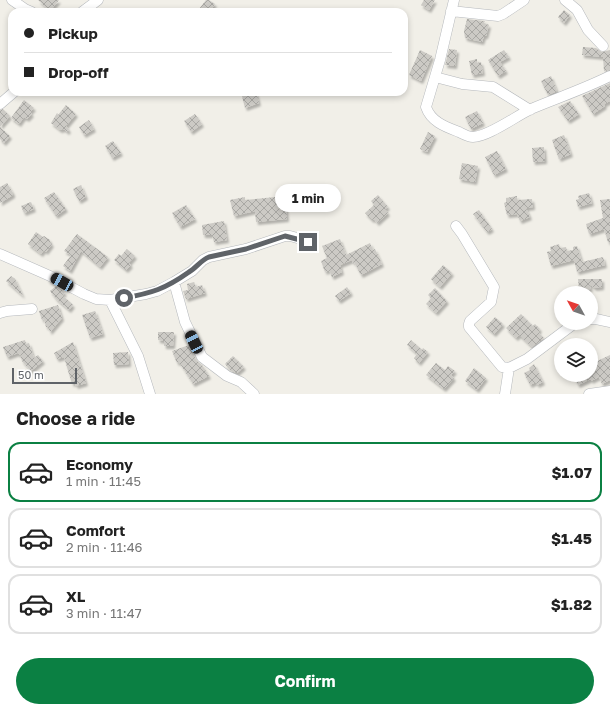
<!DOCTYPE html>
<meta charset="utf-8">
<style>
body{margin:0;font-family:"Golos Text",sans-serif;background:#f6f6f6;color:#222;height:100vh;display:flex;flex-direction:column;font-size:15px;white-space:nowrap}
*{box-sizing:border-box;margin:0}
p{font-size:13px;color:#767676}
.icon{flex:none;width:22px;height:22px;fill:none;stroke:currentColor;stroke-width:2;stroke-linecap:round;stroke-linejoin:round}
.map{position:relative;height:394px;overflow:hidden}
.details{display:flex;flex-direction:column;background:#fff;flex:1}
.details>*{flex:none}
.top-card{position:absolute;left:8px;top:8px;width:400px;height:88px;border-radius:12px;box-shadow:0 2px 6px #0003;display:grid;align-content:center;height:88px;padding:0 16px;background:#fff}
.needle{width:26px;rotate:310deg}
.controls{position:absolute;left:554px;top:286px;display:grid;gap:8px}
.controls a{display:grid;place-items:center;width:44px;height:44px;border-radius:50%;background:#fff;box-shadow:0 2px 6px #0003;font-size:20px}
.scale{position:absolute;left:12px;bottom:10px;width:65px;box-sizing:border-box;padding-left:4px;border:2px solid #5f6368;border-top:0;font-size:11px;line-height:14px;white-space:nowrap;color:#5f6368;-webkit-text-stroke:3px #fff;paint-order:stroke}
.end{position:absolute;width:18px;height:18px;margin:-9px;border:5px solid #5f6368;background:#fff;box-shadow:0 0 0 2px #fff}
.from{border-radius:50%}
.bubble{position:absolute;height:28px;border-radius:14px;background:#fff;box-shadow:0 2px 6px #0003;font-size:13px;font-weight:700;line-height:28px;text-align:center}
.car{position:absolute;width:12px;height:24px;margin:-12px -6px;border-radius:5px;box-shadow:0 0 3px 1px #0007;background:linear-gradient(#222 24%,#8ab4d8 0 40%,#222 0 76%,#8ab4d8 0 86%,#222 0)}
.top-card b{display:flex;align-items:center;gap:14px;height:38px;font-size:15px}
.top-card b+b{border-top:1px solid #e0e0e0}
.top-card i{width:10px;height:10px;background:#222}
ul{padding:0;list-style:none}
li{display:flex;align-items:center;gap:12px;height:60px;margin:0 8px 6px;padding:0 8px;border:2px solid #e0e0e0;border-radius:12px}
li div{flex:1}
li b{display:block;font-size:15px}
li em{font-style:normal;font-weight:700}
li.current{border-color:#0b8043}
li>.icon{width:36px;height:36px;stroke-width:1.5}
h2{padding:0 16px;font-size:18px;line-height:48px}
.primary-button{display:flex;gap:8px;margin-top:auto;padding:8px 16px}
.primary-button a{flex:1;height:46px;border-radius:24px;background:#0b8043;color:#fff;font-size:16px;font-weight:700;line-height:46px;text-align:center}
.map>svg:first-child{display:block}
.building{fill:url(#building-cross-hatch);filter:url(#shadow)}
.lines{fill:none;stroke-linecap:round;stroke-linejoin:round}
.minor-casing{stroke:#b5b8bc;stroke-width:11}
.minor{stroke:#fff;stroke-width:10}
.route{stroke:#5f6368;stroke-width:5}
</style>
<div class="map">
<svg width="610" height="394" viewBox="0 0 610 394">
<defs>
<pattern id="building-cross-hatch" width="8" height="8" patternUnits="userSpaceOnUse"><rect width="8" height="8" fill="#cccac5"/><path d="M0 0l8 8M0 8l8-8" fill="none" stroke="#a9a8a4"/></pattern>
<filter id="shadow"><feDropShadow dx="2" dy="3" stdDeviation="1" flood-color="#0004"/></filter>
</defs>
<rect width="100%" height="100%" fill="#f1efe8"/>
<path class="building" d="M38 0H59L50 11Z
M206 0H209L215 4 209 12H203L199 9Z
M424 0H435L429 10 421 5Z
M564 10 570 15 564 23 558 17Z
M467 19 485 21 484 23 489 25 486 36H484L482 42 465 38 464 31Z
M583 47 596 48 602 52 610 50V70L604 71 603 57 582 55Z
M449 49 457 50 455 66 445 65Z
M420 50 432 56 421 81 409 75Z
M504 50 509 57 500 62 506 71 498 76 488 60Z
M477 59V63L481 62 483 73 472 75 469 61Z
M551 76 557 91 548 95 541 81Z
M610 83V101L604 104 605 106 593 114 582 96Z
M253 92H256L259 103 245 108 242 96Z
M24 100 34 108 30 112 32 114 27 119 24 117 19 124 11 118Z
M570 101 579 114 568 121 558 107Z
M66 105 76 114 66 126 69 130 67 132 64 129 60 130 51 123 57 113 58 115Z
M3 109 10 116 0 127 10 136 4 143 0 139V110Z
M477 111 483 123 471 129 465 117Z
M195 114 202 124 191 132 184 121Z
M89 120 94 129 84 135 79 127Z
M428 132 435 136 427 152 420 149Z
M564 135 571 154 559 159 552 140Z
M113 141 121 153 112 158 105 146Z
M544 147 545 161 533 162 532 148Z
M497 151 506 169 494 175 485 157Z
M462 163 478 166 475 182 459 179Z
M7 183 13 193V195L0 203V187Z
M81 185 86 197 79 201 73 189Z
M54 192 66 209 56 216 44 198Z
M589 193 592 203 578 207 576 200 579 199 578 196Z
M378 195 388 207 385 209 388 213 377 223 374 219 372 220 365 213 374 205 371 201Z
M285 196 287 219 256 222 255 211 234 216 230 200 245 197V200Z
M517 196V200L532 199 533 207 526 208 530 217 520 221 517 214 507 215 504 203 506 202V198Z
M610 199V242H608L604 229 589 234 586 224 603 218 600 200Z
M31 202 34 209 24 213 21 206Z
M186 205 195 219 180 227 172 213Z
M479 210 492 229 487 232 473 214Z
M224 221 227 240 214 242 212 235H203L202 225Z
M36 232 43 237 44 236 50 240V242L52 244 46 252 44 250 41 254 28 244Z
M77 234 108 257 100 267 81 251 70 271 63 266 71 255 64 251Z
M340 239 346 255 370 243 373 250 375 249 382 264 361 275 354 262 353 263 352 260 340 265 342 272 332 277 329 270 325 272 321 261 327 258 322 246Z
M559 244 560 248 566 247 567 251 573 250V247L577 246 582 262 603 257 605 265 577 272 574 260 551 266 547 252 551 251 550 247Z
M127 249 135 256 129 263 131 265 126 270 114 260 119 254 121 256Z
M443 265 452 273 440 287 431 279Z
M11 276 15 279 23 296 6 281Z
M578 279H602V287L595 288 589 284 591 289 579 290Z
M194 282 196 287 202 285 205 293 186 299 183 291 188 290 187 284Z
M56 286 62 290 65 293 62 295 73 305 69 310 56 299 50 291Z
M347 287 351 293 339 301 335 296Z
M435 288 447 301 436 313 426 304 431 298 428 295Z
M58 305 62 318 50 332 48 327H46L44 319 42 320 39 311Z
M95 311 103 334 90 338 82 315Z
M521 314 533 326 535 324 540 329 538 332 544 338 532 347 519 335 516 338 506 328Z
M495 317 503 324 494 334 486 327Z
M158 332H174L173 346H164V341L158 340Z
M25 340 26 344 29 343 34 358 38 355 43 361 31 371 22 361 20 354 18 355V353L7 357 3 347Z
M411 340 422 350 423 348 428 352 419 363 414 358 417 354 407 345Z
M73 342 86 383 76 386 75 383 72 384 64 357 57 359 54 353Z
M189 345 196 360 202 365 209 376 193 384 179 362 177 363 172 351Z
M128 352 129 364 114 365 113 353Z
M610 355V380L602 384 599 377 591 381V379L578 385 573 375H591V364Z
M233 356 244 367 237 373 231 371 225 364Z
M436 363 445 370 448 366 455 371 451 375 454 378 444 389 426 375Z
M534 364 543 382 537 385 536 382 530 385 524 373 530 370 529 368Z
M474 368 486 378 477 390 465 381Z"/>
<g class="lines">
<defs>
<path id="minor" d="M12 0 25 9 32 12
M454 0 440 60 426 107C431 122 446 127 459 132 463 134 468 137 473 137 488 137 516 116 531 109 557 98 584 89 610 76
M565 0 577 10 588 30 603 46
M451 11 498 16 503 14 524 0
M82 12 98 0
M435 77 462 84 493 87 530 110
M0 104 14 92
M456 226 462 234 494 287 491 302 470 321 469 324V327L502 367 509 368 527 359 575 323
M0 254 50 276 84 294 96 299 110 300 146 294 157 291 174 282 192 271 203 260 209 257 246 249 285 236H290L308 241
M174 282 185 322 202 357 227 376 241 382 254 394
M110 300 138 356 150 394
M0 313 7 311 32 309
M591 319H596L610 322
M505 394 509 368
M589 394 610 391"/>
</defs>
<use href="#minor" class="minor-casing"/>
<use href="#minor" class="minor"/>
</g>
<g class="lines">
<path class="route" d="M124 298C152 293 165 289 189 272 196 268 201 260 209 257L246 249 285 236 308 242"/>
</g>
</svg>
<div class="controls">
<a><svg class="needle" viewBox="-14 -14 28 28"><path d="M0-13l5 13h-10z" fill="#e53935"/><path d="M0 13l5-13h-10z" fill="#767676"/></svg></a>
<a><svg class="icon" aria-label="layers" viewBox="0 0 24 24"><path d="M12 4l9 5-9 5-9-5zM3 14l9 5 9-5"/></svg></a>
</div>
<div class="scale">50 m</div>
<i class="end from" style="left:124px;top:298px"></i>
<i class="end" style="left:308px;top:242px"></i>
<div class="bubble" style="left:275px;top:184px;width:66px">1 min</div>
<i class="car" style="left:62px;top:282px;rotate:299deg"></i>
<i class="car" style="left:194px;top:342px;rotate:334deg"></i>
<div class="top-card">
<b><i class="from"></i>Pickup</b>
<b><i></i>Drop-off</b>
</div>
</div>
<section class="details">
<h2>Choose a ride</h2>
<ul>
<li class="current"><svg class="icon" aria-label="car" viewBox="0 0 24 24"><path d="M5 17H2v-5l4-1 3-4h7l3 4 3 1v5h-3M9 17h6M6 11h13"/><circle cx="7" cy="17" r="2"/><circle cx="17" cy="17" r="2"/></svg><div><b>Economy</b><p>1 min · 11:45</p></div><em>$1.07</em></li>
<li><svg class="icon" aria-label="car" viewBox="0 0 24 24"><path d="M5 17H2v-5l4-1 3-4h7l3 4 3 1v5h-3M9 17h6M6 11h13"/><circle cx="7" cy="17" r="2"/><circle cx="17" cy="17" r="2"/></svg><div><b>Comfort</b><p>2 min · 11:46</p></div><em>$1.45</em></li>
<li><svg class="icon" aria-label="car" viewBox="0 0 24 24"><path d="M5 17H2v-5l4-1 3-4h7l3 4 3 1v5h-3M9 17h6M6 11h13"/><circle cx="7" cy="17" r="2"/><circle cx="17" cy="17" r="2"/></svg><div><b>XL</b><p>3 min · 11:47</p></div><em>$1.82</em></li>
</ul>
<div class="primary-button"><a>Confirm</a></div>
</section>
